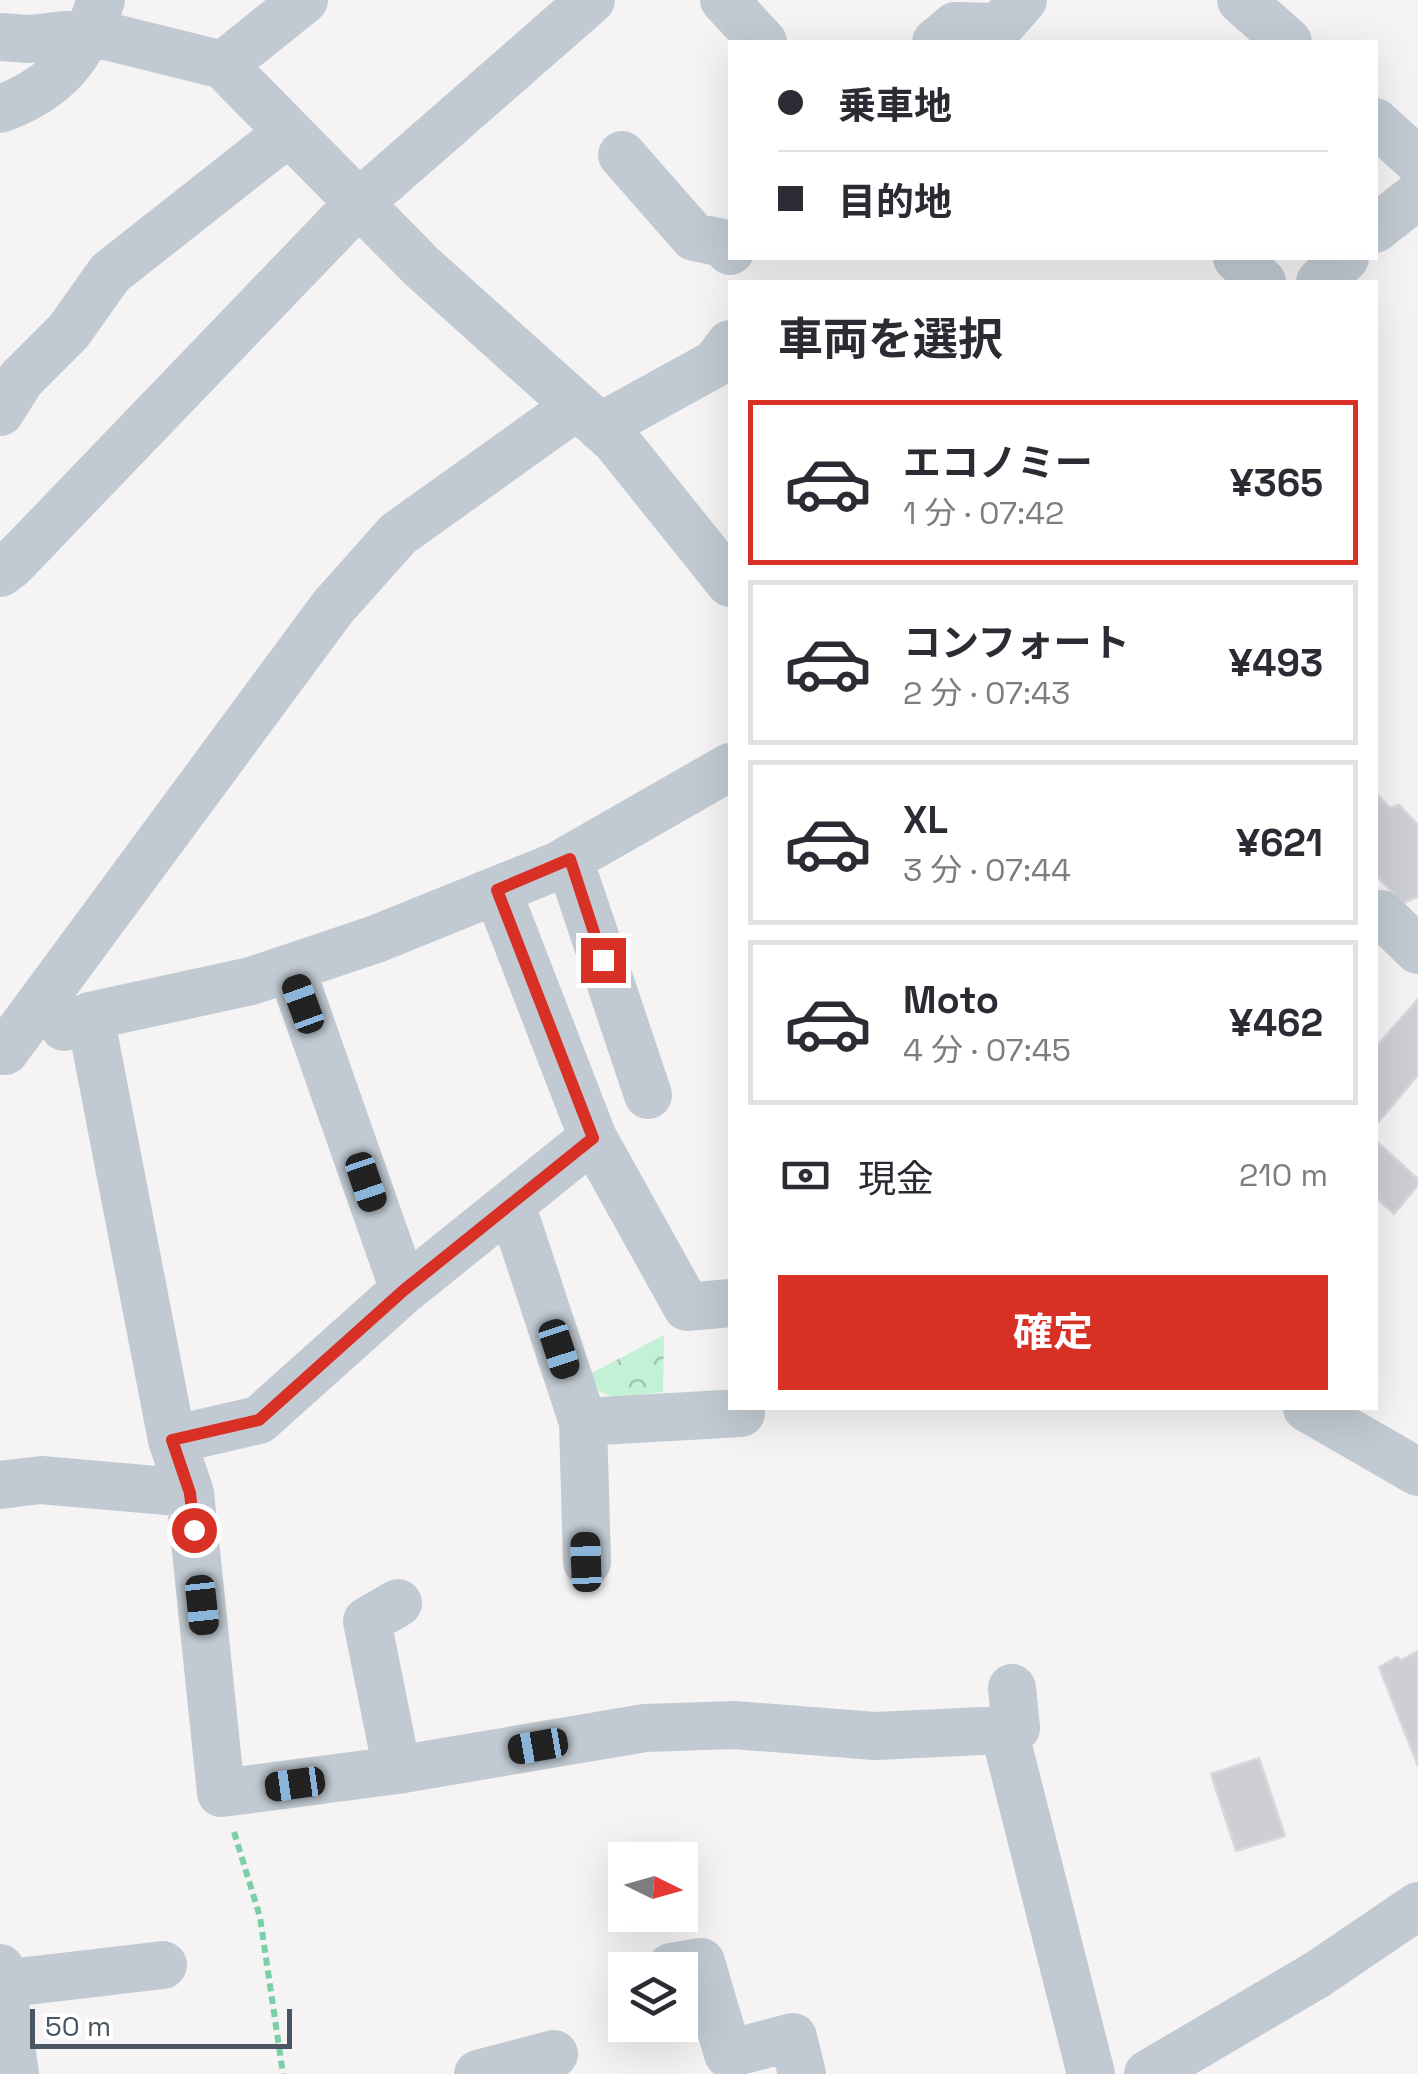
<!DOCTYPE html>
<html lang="ja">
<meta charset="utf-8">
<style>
body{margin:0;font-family:"Space Grotesk","Noto Sans JP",sans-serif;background:#f2f2f3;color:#2b2b33;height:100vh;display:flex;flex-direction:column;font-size:38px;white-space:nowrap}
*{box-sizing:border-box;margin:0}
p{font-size:32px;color:#7c7c81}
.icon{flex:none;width:55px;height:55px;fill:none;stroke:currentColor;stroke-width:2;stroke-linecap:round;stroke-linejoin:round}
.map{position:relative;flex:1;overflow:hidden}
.drawer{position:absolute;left:728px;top:280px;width:650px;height:1130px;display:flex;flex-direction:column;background:#fff;border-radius:0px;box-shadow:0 10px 40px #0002}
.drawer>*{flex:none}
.banner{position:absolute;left:728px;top:40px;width:650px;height:220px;border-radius:0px;box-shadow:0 10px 40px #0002;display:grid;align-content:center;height:220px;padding:0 50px;background:#fff}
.needle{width:65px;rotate:95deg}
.tools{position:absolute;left:608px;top:1842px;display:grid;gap:20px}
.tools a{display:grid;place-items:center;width:90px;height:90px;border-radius:0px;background:#fff;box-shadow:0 10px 40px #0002;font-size:50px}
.scale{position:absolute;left:30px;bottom:25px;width:262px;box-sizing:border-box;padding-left:10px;border:5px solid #4a5661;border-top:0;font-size:28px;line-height:35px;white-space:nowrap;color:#4a5661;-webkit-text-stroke:8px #fff;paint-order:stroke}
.end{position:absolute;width:45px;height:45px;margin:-22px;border:12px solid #d93025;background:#fff;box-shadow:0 0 0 5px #fff}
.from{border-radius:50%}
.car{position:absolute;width:30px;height:60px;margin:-30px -15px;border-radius:12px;box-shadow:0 0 8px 2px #0007;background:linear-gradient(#222 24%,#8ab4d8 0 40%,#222 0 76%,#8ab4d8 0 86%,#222 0)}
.banner b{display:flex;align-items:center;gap:35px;height:95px;font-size:38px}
.banner b+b{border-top:2px solid #e1e1e2}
.banner i{width:25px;height:25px;background:#2b2b33}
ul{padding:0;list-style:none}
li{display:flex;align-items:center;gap:30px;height:165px;margin:0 20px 15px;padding:0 30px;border:5px solid #e1e1e2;border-radius:0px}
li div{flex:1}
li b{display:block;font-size:38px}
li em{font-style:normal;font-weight:700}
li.current{border-color:#d93025}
li>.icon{width:90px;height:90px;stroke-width:1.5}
h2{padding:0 50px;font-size:45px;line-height:120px}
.pay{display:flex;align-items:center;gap:25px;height:110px;padding:0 50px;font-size:38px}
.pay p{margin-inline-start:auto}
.button{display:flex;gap:20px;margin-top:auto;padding:20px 50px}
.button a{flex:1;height:115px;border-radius:0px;background:#d93025;color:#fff;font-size:40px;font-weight:700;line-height:115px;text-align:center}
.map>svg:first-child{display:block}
.park{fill:url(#park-crowns)}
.building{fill:#cdcfd5;stroke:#d7d9de;stroke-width:2.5}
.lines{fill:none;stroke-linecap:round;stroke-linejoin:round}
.path{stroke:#7ad0a6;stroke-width:6;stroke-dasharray:8 5;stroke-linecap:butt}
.minor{stroke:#c1cad2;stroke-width:48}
.route{stroke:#d93025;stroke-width:12}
</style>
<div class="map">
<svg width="1418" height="2074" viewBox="0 0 1418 2074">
<defs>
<pattern id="park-crowns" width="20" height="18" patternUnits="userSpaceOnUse" patternTransform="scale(2.5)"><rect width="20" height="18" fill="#c3f1d5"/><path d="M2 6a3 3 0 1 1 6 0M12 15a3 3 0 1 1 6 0" fill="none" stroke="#a0c6b0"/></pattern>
</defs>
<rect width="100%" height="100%" fill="#f5f3f3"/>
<path class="park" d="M664 1335 663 1392 615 1398 599 1391 590 1374Z"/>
<path class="building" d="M1375 792 1390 808 1399 805 1418 825V897L1403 903 1375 875Z
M1418 999V1075L1375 1126V1048Z
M1375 1140 1418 1179V1185L1394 1214 1375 1197Z
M1418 1651V1766L1379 1667 1397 1657 1401 1660Z
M1259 1758 1285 1836 1236 1851 1211 1774Z"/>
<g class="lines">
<path class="path" d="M234 1832 260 1917 283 2074"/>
<path class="minor" d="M724 0 763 42
M1241 0 1288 42
M0 37 29 39 90 32 223 65 422 267 616 441 730 583
M936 42 955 26 999 27 1023 0
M223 65 304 0
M0 109C57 88 83 56 101 0
M1375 122 1418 161
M622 155 694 237 723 243 730 251
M1375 229 1418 195
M1237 258 1262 282
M1320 282 1345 258
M0 412 21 379 69 331 110 273 289 132
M600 427 716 363 730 344
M0 573 11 565 359 203 591 0
M569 859 648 1095
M497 890 593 1138 687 1307 730 1303
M1381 914 1418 950
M291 968 404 1290
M90 1016 172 1440 190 1493 221 1793 397 1770 645 1728 734 1725 875 1736 1004 1730 1091 2074
M64 1027 90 1016 251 981 376 939 557 866 730 767
M5 1051 333 607 398 534 577 406
M511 1204 583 1422 587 1562
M1307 1408 1418 1472
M583 1422 741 1413
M172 1440 259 1420 404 1290 593 1138
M0 1485 41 1480 190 1493
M1004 1730 1016 1728 1012 1688
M397 1770 367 1621 398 1603
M671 1967 701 1962 728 2054 793 2037 802 2074
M0 1968 15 2074
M2 1984 163 1965
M478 2074 554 2054
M1148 2074 1318 1974 1418 1906"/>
</g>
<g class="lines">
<path class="route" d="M194 1530 190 1493 172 1440 259 1420 404 1290 593 1138 497 890 570 859 603 960"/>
</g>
</svg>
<div class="tools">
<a><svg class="needle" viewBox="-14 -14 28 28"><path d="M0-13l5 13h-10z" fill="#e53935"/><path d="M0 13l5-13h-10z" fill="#7c7c81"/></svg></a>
<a><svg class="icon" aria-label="layers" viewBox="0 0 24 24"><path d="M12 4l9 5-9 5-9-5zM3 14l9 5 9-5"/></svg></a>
</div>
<div class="scale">50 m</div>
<i class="end from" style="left:194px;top:1530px"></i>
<i class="end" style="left:603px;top:960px"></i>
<i class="car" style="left:303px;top:1004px;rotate:340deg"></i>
<i class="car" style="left:366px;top:1182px;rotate:161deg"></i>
<i class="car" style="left:559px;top:1349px;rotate:162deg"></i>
<i class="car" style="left:586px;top:1562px;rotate:358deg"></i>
<i class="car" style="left:202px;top:1605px;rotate:174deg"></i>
<i class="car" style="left:538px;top:1746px;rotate:260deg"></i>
<i class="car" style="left:295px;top:1784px;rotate:262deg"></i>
<div class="banner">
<b><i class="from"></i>乗車地</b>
<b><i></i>目的地</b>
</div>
<section class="drawer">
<h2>車両を選択</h2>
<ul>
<li class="current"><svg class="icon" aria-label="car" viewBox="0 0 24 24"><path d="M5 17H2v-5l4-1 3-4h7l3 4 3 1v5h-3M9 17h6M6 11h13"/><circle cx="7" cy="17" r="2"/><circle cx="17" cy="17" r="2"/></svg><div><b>エコノミー</b><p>1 分 · 07:42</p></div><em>¥365</em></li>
<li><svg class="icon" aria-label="car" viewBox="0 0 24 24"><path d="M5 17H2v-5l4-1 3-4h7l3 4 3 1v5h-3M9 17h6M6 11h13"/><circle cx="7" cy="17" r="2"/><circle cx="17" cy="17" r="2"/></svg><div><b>コンフォート</b><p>2 分 · 07:43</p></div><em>¥493</em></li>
<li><svg class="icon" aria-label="car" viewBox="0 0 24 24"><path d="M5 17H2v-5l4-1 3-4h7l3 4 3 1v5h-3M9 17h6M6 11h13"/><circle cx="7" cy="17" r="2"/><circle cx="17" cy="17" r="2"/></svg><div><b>XL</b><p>3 分 · 07:44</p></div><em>¥621</em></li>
<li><svg class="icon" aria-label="car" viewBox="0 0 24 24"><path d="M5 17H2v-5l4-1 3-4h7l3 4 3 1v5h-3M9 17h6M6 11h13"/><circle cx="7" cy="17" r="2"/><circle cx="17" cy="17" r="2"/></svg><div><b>Moto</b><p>4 分 · 07:45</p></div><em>¥462</em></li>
</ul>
<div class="pay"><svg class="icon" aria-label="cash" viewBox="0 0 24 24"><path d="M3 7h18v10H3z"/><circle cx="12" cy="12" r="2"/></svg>現金<p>210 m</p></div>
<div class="button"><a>確定</a></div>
</section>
</div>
